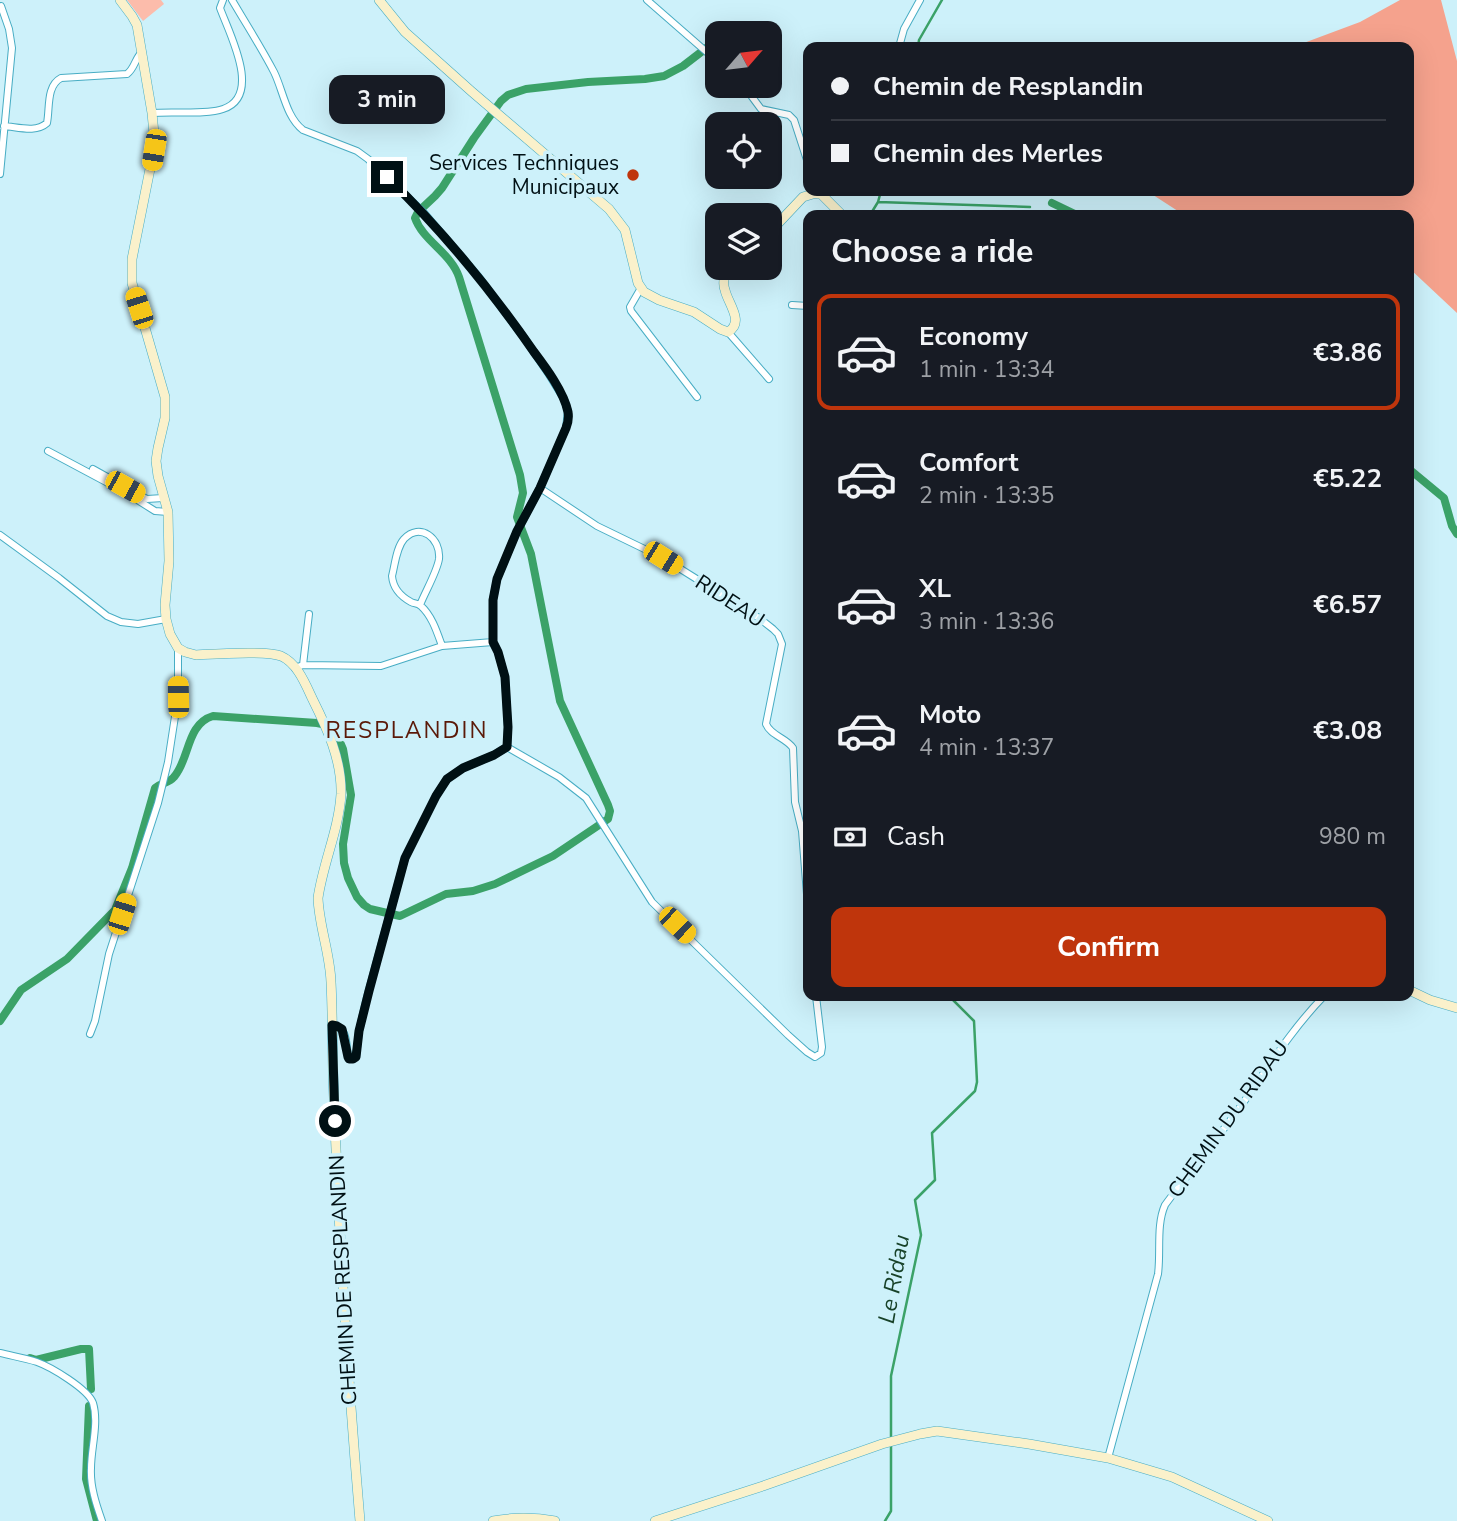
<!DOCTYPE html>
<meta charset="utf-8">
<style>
body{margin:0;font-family:"Nunito Sans",sans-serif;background:#242831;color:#f1f3f6;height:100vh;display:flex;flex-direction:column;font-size:26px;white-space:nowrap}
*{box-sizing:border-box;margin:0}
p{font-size:23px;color:#9ea1a6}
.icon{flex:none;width:38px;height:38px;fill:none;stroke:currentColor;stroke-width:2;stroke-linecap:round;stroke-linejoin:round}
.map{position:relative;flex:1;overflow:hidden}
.panel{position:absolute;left:803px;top:210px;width:611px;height:791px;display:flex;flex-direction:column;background:#171b24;border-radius:14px;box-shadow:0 7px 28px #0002}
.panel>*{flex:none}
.hud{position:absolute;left:803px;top:42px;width:611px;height:154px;border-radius:14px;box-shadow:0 7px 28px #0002;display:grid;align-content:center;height:154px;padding:0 28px;background:#171b24}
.needle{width:46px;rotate:62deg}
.fabs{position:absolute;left:705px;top:21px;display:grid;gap:14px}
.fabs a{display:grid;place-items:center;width:77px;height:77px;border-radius:14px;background:#171b24;box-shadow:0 7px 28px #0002;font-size:35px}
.end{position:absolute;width:32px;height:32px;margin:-16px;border:9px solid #001014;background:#fff;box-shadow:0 0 0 4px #fff}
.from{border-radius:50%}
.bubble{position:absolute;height:49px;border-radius:14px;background:#171b24;box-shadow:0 7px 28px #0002;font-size:23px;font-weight:700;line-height:49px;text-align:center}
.car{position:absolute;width:21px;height:42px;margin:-21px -10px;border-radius:9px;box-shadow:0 0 5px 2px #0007;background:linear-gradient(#f5c518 24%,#345 0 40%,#f5c518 0 76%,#345 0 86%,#f5c518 0)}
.hud b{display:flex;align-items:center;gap:24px;height:66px;font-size:26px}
.hud b+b{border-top:2px solid #363941}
.hud i{width:18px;height:18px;background:#f1f3f6}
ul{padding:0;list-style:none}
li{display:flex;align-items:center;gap:21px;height:116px;margin:0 14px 10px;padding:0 14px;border:4px solid transparent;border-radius:14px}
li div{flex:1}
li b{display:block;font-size:26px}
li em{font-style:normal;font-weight:700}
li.current{border-color:#bf350c}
li>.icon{width:63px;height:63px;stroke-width:1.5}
h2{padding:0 28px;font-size:32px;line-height:84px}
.pay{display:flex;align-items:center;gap:18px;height:77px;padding:0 28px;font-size:26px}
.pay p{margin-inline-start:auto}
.button{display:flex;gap:14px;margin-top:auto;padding:14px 28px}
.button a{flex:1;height:80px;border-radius:14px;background:#bf350c;color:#fff;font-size:28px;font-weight:700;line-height:80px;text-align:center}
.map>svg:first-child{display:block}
.green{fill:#fcbcab}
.forest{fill:#f5a28d}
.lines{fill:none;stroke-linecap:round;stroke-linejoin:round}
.stream{stroke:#3ba268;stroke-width:2.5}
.canal{stroke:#3ba268;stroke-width:8}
.street-casing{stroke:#48adc4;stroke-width:8}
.secondary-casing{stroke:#48adc4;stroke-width:10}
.street{stroke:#fff;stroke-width:6}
.secondary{stroke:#faf1cb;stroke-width:9}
.route{stroke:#001014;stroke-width:9}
.poi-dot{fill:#bf350c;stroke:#cdf1fa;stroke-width:2.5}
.labels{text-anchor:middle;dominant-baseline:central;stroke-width:7;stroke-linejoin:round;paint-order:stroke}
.poi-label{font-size:21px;fill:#001014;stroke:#cdf1fa;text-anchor:end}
.street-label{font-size:21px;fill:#001014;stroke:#cdf1fa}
.neighbourhood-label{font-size:23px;letter-spacing:2px;fill:#5b1908;stroke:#cdf1fa}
.water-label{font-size:23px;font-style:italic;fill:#184229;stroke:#cdf1fa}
</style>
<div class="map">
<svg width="1457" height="1521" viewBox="0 0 1457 1521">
<rect width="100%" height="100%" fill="#cdf1fa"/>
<path class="green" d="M127 0H161L164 4 143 21Z"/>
<path class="forest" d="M1400 0H1441L1457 61V313L1409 268V215H1184L1147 191H1409V47H1293L1360 22Z"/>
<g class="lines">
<path class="stream" d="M918 47 919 40 942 0
M878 202 1030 207
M870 215 878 202 881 191
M885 1521 891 1511V1376L921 1235 915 1200 935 1180 932 1133 975 1091 977 1082 974 1021 949 996"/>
<path class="canal" d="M1052 203 1077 215
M1409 469 1444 498 1452 526 1457 534
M0 1021 21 990 67 959 115 910 132 868 155 788C161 783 169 783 174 777 190 759 186 724 213 716L317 723 332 726 334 728 343 749 351 795 343 844 344 863 348 878 357 897 364 905 370 909 400 916 446 894 473 891 495 884 553 856 608 819 610 811 608 805 560 701 531 554 517 517 523 493 520 475 459 277C451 253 423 241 415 218L418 212 435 196 442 188 474 138 501 101 508 95 526 89 588 82 645 79 664 76 683 66 709 46H714L718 49
M30 1358 36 1360 81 1349H89L91 1389
M89 1406 86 1479 97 1521"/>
<defs>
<path id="street" d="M232 0C246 24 261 47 274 72 283 90 286 117 303 130L357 151 368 159 425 214 478 276 525 339 548 373 564 399 568 411 566 428 540 488 517 531 497 579 493 600V642L498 652 505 677 508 728 507 747 559 777 586 798 652 902 788 1035 807 1052 815 1057 821 1053 822 1047 816 996
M647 0 718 62
M899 47 904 29 920 0
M744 86 761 109 789 115 794 120 808 163
M152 113C172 111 206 115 223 109 263 96 229 33 220 8L223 0
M4 126C18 127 36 133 47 123 50 108 46 86 61 78L127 74C135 68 135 58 142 52
M0 174 12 48 9 29 1 6
M641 288 630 307 631 311 697 397
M792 305 808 306
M728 332 769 379
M48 451 123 491 155 511 168 512
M93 469 147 499 163 498
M540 488 597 526 663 558 759 618 773 629 778 634 782 644 766 724C771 736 785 737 793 748L795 802 802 831 808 907
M0 535 59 578 107 616 121 622 138 624 166 619
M420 605C425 592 437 572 439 559 441 538 420 522 404 539 396 548 395 565 392 576 393 588 400 596 411 602 415 604 417 603 421 606 432 616 437 632 442 646
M303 665 309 614
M295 668 303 665 381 666 442 646 493 642
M332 1025C348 1027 346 1044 348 1057L349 1059H353L356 1057 359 1031 367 997 405 858 436 796 447 779 463 768 494 755 507 747
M90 1034 95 1021 109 954 158 803 168 762 178 697V648
M0 1353C12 1356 25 1358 37 1362 51 1367 88 1389 93 1403 99 1423 91 1448 91 1468 90 1486 96 1504 102 1521
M1108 1458 1158 1274C1161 1252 1156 1225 1165 1205 1190 1171 1218 1138 1243 1103 1269 1066 1292 1029 1324 996"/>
<path id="secondary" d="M120 0 132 16 137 25 152 113 155 144 132 259V283L165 397V418L158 448 156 461 158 476 168 512 169 561 165 605 166 619 170 634 178 648 185 652 196 655C214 654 265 650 281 656 297 663 305 683 312 698 327 728 342 760 341 794 339 829 323 863 318 898 319 926 330 953 331 982 333 1020 332 1059 334 1098 339 1239 348 1380 360 1521
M379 0 405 32 471 91 609 209 625 230 638 283 644 292 659 300 694 312 720 329 728 332C745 322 728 304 725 290 722 282 725 275 728 268
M815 191 817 194H821L842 215
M770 232 803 197 816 193
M1409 990 1430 1000 1457 1008
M493 1521C514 1517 534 1517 555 1521
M655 1521 763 1486 882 1444 920 1434 937 1431 1029 1444 1108 1458 1172 1477 1268 1521"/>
</defs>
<use href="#street" class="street-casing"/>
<use href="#secondary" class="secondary-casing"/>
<use href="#street" class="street"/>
<use href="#secondary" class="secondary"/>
</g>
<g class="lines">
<path class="route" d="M335 1121 332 1025 337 1026 342 1029 348 1057 349 1059H353L356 1057 359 1031 369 991 405 858 436 796 447 779 463 768 494 755 507 747 508 727 505 677 498 652 493 642V600L497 579 517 531 540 488 566 428C568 423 569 418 568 412 564 392 546 368 534 352 489 287 444 232 387 177"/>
</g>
<circle class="poi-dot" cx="633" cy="175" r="7"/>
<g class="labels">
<g class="poi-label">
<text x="619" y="163">Services Techniques<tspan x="619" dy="24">Municipaux</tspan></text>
</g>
<g class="street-label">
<text transform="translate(730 601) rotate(33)">RIDEAU</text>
<text transform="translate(1228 1119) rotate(-54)">CHEMIN DU RIDAU</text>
<text transform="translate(343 1280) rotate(-93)">CHEMIN DE RESPLANDIN</text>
</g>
<g class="neighbourhood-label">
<text x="407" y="730">RESPLANDIN</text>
</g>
<g class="water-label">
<text transform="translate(894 1279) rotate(-80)">Le Ridau</text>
</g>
</g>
</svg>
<div class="fabs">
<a><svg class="needle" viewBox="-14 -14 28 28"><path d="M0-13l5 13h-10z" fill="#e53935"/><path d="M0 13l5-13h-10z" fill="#9ea1a6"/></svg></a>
<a><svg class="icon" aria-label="locate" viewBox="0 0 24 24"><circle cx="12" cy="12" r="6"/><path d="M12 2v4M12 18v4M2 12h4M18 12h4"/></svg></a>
<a><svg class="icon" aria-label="layers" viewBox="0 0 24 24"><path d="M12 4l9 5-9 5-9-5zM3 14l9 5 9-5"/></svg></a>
</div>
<i class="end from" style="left:335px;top:1121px"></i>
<i class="end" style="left:387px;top:177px"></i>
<div class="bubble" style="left:329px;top:75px;width:116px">3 min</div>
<i class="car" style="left:154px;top:150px;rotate:189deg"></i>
<i class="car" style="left:139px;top:308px;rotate:342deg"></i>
<i class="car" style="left:125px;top:487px;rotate:119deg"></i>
<i class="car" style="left:663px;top:558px;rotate:122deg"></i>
<i class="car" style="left:178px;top:697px;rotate:359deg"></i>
<i class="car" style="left:122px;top:914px;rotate:18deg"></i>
<i class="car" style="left:677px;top:925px;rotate:134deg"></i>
<div class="hud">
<b><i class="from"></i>Chemin de Resplandin</b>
<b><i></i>Chemin des Merles</b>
</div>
<section class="panel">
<h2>Choose a ride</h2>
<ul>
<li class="current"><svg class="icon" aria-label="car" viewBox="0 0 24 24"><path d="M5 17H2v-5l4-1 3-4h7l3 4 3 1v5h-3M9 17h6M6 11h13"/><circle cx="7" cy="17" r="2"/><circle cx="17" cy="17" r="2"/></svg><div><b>Economy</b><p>1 min · 13:34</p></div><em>€3.86</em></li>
<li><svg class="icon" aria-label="car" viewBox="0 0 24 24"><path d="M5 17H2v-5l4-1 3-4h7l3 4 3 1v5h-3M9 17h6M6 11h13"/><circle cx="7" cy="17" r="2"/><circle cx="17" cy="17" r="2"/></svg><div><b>Comfort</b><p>2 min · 13:35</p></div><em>€5.22</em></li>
<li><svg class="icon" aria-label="car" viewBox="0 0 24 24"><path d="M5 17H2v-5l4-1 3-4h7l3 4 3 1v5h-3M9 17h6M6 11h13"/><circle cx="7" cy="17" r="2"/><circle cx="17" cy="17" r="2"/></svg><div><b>XL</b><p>3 min · 13:36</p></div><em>€6.57</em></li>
<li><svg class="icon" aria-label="car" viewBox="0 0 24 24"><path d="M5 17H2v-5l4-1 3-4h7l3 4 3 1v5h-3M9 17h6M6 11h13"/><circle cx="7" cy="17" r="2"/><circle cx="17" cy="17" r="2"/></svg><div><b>Moto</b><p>4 min · 13:37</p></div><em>€3.08</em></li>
</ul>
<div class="pay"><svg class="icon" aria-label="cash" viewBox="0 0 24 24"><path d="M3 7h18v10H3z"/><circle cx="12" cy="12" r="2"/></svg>Cash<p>980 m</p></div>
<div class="button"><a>Confirm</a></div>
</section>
</div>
